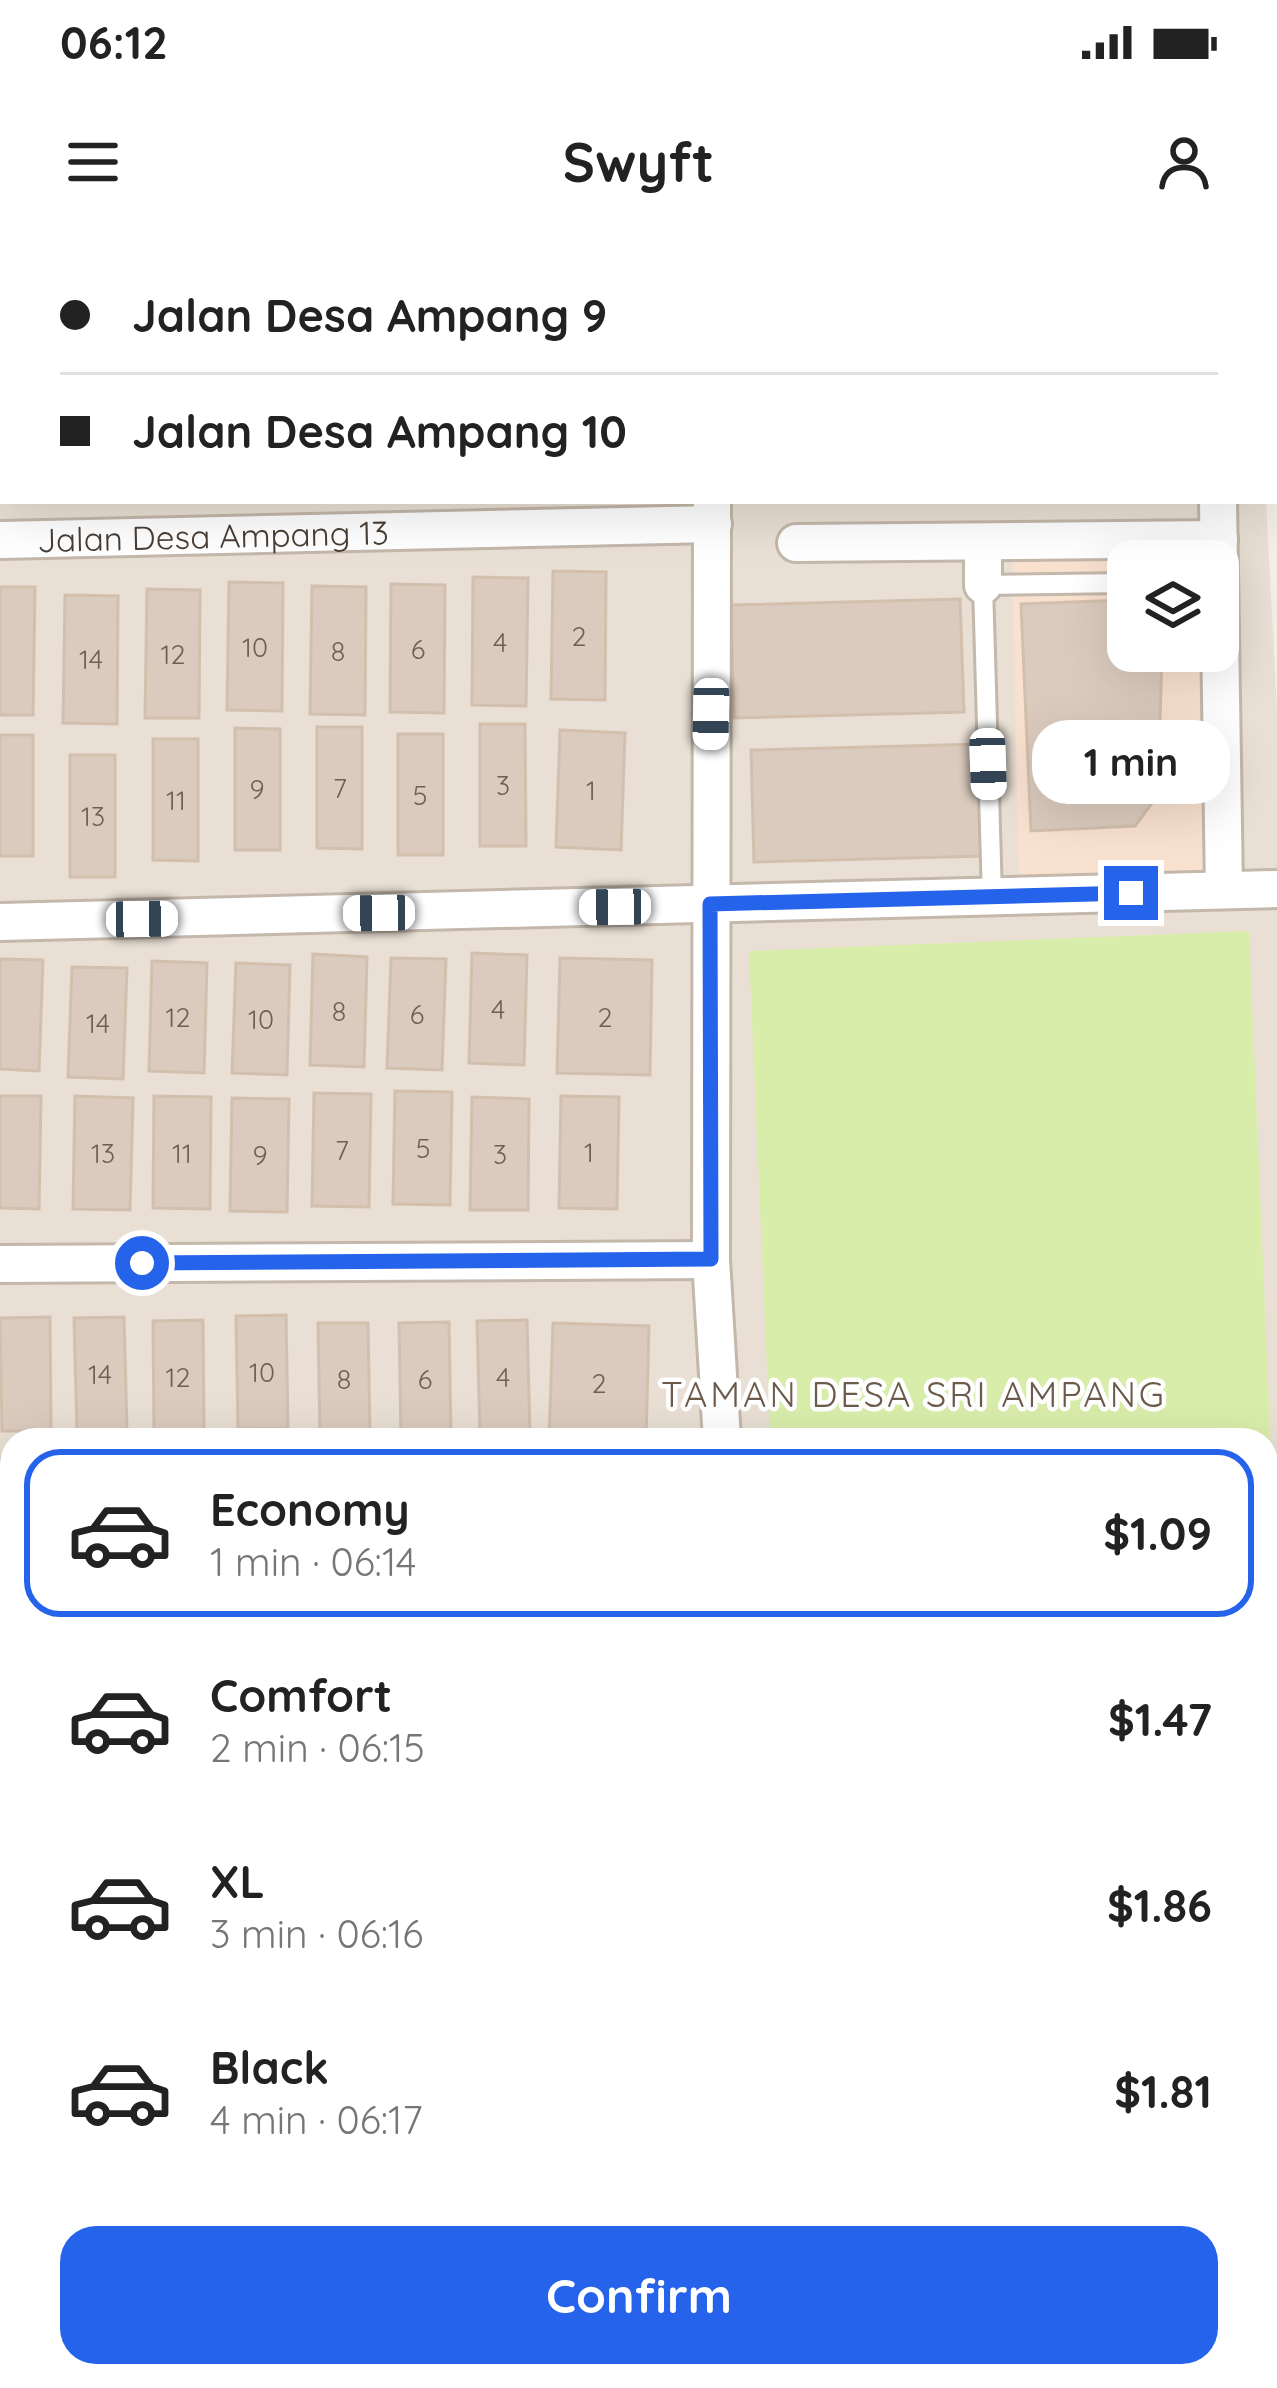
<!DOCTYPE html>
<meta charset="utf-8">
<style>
body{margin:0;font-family:Quicksand,sans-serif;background:#f6f6f6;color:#222;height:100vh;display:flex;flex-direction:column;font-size:45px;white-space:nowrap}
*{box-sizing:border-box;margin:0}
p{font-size:39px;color:#767676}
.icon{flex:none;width:66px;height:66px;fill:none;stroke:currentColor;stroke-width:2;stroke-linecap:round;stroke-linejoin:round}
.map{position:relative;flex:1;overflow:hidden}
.drawer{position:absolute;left:0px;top:1188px;width:1278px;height:960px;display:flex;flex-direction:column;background:#fff;border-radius:36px 36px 0 0;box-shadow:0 12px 48px #0002}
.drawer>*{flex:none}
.banner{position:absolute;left:0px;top:0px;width:1278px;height:264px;box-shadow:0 12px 48px #0002;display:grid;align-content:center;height:264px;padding:0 60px;background:#fff}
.controls{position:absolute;left:1107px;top:300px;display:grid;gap:24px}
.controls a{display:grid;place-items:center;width:132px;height:132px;border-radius:24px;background:#fff;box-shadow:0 12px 48px #0002;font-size:60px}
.end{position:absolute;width:54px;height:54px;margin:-27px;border:15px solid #2563eb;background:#fff;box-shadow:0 0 0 6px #fff}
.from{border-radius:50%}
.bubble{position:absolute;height:84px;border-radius:36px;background:#fff;box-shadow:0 12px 48px #0002;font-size:39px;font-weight:700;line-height:84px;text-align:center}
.car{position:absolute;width:36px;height:72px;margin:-36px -18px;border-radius:15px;box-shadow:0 0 9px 3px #0007;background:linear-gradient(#fff 24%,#345 0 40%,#fff 0 76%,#345 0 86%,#fff 0)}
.banner b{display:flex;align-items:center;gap:42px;height:114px;font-size:45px}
.banner b+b{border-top:3px solid #e0e0e0}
.banner i{width:30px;height:30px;background:#222}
ul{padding:21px 0 0;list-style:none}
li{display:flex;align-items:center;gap:36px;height:168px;margin:0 24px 18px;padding:0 36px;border:6px solid transparent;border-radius:36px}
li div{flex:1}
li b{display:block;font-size:45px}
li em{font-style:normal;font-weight:700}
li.on{border-color:#2563eb}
li>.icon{width:108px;height:108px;stroke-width:1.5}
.action{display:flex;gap:24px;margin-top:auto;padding:24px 60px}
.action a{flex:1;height:138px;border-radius:36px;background:#2563eb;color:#fff;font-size:48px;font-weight:700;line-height:138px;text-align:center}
.status{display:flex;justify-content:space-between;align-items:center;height:84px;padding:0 60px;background:#fff;direction:ltr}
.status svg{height:33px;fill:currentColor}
header{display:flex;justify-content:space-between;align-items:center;height:156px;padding:0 60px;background:#fff;font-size:54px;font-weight:700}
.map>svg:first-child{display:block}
.residential{fill:#e9dfd4;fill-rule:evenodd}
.commercial{fill:#f9e1d0;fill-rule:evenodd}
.green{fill:#d9edab}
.building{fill:#dbcbbe;stroke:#d3bfad;stroke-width:3}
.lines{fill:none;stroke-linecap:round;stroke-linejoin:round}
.lane-casing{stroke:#c4b7ab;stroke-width:24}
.street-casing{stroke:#c4b7ab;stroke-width:42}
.lane{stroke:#fff;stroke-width:18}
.street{stroke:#fff;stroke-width:36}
.route{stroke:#2563eb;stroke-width:15}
.labels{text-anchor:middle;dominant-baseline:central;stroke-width:9;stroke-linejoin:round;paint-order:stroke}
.number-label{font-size:27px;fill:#6d6157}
.street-label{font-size:33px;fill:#483e35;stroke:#fff}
.neighbourhood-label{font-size:36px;letter-spacing:3px;fill:#6c5a4b;stroke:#fff}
</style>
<div class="status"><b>06:12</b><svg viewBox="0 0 49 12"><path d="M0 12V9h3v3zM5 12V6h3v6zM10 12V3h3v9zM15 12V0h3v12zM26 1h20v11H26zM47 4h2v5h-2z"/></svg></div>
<header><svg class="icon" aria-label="menu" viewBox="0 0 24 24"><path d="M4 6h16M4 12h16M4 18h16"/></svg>Swyft<svg class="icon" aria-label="person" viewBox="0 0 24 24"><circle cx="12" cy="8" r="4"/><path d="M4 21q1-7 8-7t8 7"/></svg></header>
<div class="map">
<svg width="1277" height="2148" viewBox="0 0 1277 2148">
<rect width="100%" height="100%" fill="#f5eee6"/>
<path class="residential" d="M0 0H1252L3 3V261H1266L1277 472V2148H0ZM1128 321H1218V411H1128ZM12 1200H1266V2136H12Z"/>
<path class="commercial" d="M1220 304 1227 655 1019 658 1012 307ZM1128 321H1218V411H1128Z"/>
<path class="green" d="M1249 691 1275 1309 1266 1310V1200H770L749 711Z"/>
<path class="building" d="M0 0H37L3 3V106Z
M758 1 1118 3H758Z
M0 131H3V245H0Z
M553 331 606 332 605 460 551 459Z
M473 337 528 338 526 466 472 465Z
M229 342 283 343 282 471 227 470Z
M391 344 445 345 444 473 390 472Z
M312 346 366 347 365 475 310 474Z
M0 347H35L33 475H0Z
M147 349 200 350 199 478H145Z
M65 355 118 356 117 484 63 483Z
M960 359 964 472 734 478 731 365Z
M1124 360 1128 411H1162L1158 555 1135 586 1031 591 1021 364Z
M480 484H525L526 606H480Z
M317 487H362V609L317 608Z
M235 488 280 489V610H235Z
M560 490 625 493 621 610 556 607Z
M398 494H443V615H398Z
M0 495H33V616H0Z
M153 499H198V621L153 620Z
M980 504 983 616 754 622 751 510Z
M70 515H115V637H70Z
M472 713 527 715 524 825 469 823Z
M313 714 367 717 364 827 310 825Z
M391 718 446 719 442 830 387 828Z
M560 718 652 720 650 835 557 833Z
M0 719 43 720 39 831 0 829Z
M152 721 207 723 204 833 149 831Z
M236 723 290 725 287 835 232 833Z
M72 727 127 728 123 839 68 837Z
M395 851 452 852 450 965 393 964Z
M314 853 371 854 369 967 312 966Z
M0 856H41L39 969 0 968Z
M75 856 133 858 130 970 73 969Z
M154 856 211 857 210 969 153 968Z
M561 856 619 857 617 969 559 968Z
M472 857 529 859 528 970H470Z
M232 858 289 859 287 972 230 971Z
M286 1075 288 1188 238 1189 236 1076Z
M50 1077 51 1191H2L0 1078Z
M124 1077 127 1191H77L74 1078Z
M203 1080 204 1193 154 1194 153 1081Z
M527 1080 530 1194 480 1195 477 1081Z
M449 1082 451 1196 401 1197 399 1083Z
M318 1083H368L370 1196 320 1197Z
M553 1083 649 1086 646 1200H549Z
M0 1217H12V1328H0Z
M0 1451H12V1561H0Z
M0 1591H12V1702H0Z"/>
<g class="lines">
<defs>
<path id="lane" d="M992 657 983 345 1128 343"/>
<g id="street">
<path d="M703 0V3"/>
<path d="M1214 0 1215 3"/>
<path d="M712 261 711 1020 722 1200"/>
<path d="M1218 261 1224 650"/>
<path id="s1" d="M0 300 713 284"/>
<path d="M983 302V345"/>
<path d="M796 303 1219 299"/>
<path d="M0 682 1277 649"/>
<path d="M0 1024 711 1020"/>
<path d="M0 1393H12"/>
<path d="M0 1754 12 1753"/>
<path d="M0 2126H12"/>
<path d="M1225 2136V2148"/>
</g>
</defs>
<use href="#lane" class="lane-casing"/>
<use href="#street" class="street-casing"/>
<use href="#lane" class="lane"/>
<use href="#street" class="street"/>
</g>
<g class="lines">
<path class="route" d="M142 1023 711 1019 710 664 1131 653"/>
</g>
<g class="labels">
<g class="number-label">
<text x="579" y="396">2</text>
<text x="500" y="402">4</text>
<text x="255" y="407">10</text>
<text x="418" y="409">6</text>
<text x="338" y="411">8</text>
<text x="173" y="414">12</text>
<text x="91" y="419">14</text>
<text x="503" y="545">3</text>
<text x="340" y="548">7</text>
<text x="257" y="549">9</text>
<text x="591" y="550">1</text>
<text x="420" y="555">5</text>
<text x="176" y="560">11</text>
<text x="93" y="576">13</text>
<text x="498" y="769">4</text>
<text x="339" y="771">8</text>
<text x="417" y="774">6</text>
<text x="178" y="777">12</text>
<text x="605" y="777">2</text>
<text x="261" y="779">10</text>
<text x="98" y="783">14</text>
<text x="423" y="908">5</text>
<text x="342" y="910">7</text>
<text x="589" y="912">1</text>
<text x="103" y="913">13</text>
<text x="182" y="913">11</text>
<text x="500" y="914">3</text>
<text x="260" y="915">9</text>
<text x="262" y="1132">10</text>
<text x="100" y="1134">14</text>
<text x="178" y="1137">12</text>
<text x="503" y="1137">4</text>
<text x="344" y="1139">8</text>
<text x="425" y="1139">6</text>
<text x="599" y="1143">2</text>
</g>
<g class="street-label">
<text stroke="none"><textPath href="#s1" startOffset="213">Jalan Desa Ampang 13</textPath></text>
</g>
<g class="neighbourhood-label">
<text x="914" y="1153">TAMAN DESA SRI AMPANG</text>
</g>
</g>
</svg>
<div class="controls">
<a><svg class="icon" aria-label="layers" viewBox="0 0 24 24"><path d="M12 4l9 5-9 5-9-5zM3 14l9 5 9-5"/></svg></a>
</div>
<i class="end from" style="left:142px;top:1023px"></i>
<i class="end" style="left:1131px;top:653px"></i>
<div class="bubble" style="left:1032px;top:480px;width:198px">1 min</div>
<i class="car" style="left:711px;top:474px;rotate:181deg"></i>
<i class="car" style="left:988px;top:524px;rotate:178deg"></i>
<i class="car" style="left:615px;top:667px;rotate:269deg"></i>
<i class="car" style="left:379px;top:673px;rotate:269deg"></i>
<i class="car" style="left:142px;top:679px;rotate:89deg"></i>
<div class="banner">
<b><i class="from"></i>Jalan Desa Ampang 9</b>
<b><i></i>Jalan Desa Ampang 10</b>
</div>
<section class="drawer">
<ul>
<li class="on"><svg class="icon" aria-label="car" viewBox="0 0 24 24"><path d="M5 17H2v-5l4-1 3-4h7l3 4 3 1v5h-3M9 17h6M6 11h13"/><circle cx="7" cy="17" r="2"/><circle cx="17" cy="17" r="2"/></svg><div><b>Economy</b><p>1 min · 06:14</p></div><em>$1.09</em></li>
<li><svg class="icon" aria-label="car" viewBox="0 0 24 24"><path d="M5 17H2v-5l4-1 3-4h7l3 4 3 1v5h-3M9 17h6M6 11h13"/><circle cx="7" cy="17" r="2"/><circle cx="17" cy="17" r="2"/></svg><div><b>Comfort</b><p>2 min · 06:15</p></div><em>$1.47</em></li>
<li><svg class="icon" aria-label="car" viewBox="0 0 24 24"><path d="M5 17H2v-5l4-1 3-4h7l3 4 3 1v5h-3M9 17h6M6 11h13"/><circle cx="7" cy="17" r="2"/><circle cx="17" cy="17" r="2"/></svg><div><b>XL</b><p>3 min · 06:16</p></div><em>$1.86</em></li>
<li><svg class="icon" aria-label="car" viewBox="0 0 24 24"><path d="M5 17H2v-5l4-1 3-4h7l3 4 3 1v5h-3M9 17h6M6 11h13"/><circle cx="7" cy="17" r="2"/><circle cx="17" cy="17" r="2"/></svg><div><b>Black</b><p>4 min · 06:17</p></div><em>$1.81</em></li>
</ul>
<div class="action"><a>Confirm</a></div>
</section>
</div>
